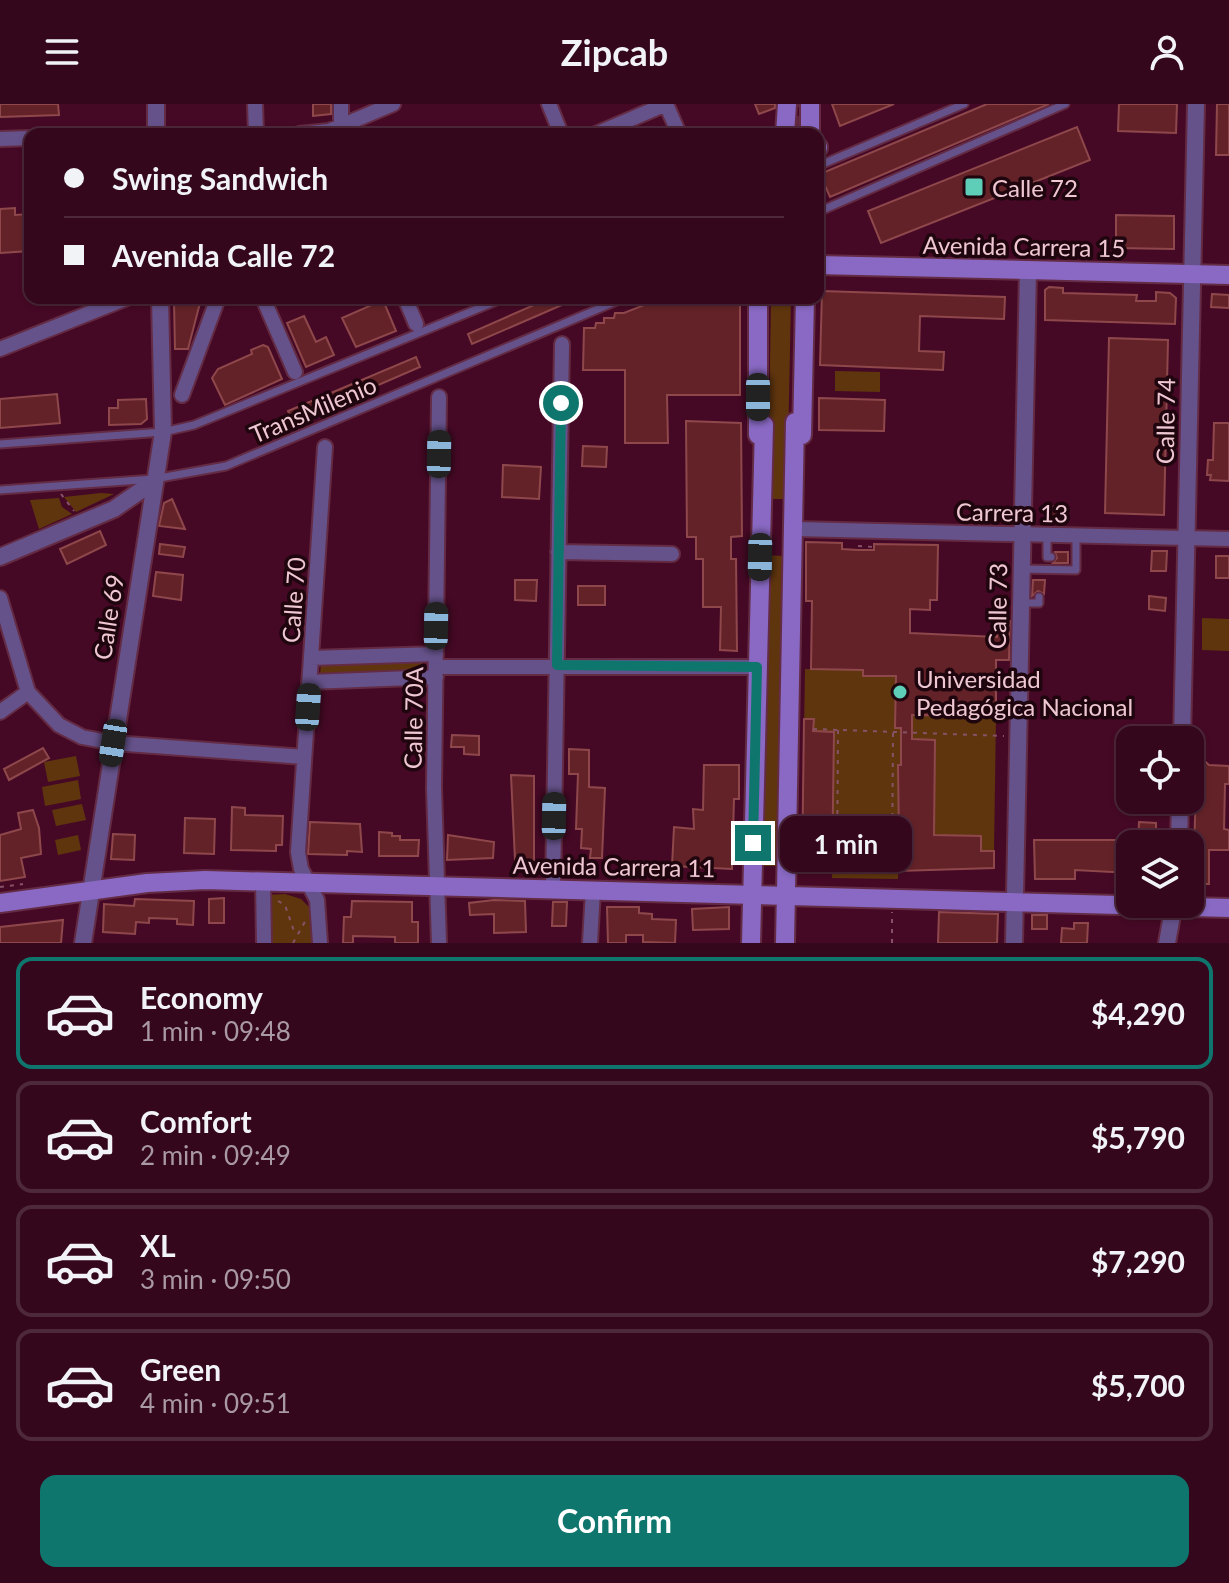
<!DOCTYPE html>
<meta charset="utf-8">
<style>
body{margin:0;font-family:Lato,sans-serif;background:#3c1025;color:#f1f3f6;height:100vh;display:flex;flex-direction:column;font-size:30px;white-space:nowrap}
*{box-sizing:border-box;margin:0}
p{font-size:26px;color:#a999a3}
.icon{flex:none;width:44px;height:44px;fill:none;stroke:currentColor;stroke-width:2;stroke-linecap:round;stroke-linejoin:round}
.map{position:relative;height:839px;overflow:hidden}
.sheet{display:flex;flex-direction:column;background:#34071c;flex:1}
.sheet>*{flex:none}
.guide{position:absolute;left:24px;top:24px;width:800px;height:176px;border-radius:16px;box-shadow:0 2px 6px #0004,0 0 0 2px #4e283b;display:grid;align-content:center;height:176px;padding:0 40px;background:#34071c}
.tools{position:absolute;left:1116px;top:622px;display:grid;gap:16px}
.tools a{display:grid;place-items:center;width:88px;height:88px;border-radius:16px;background:#34071c;box-shadow:0 2px 6px #0004,0 0 0 2px #4e283b;font-size:40px}
.end{position:absolute;width:36px;height:36px;margin:-18px;border:10px solid #0f766e;background:#fff;box-shadow:0 0 0 4px #fff}
.from{border-radius:50%}
.bubble{position:absolute;height:56px;border-radius:16px;background:#34071c;box-shadow:0 2px 6px #0004,0 0 0 2px #4e283b;font-size:26px;font-weight:700;line-height:56px;text-align:center}
.car{position:absolute;width:24px;height:48px;margin:-24px -12px;border-radius:10px;box-shadow:0 0 6px 2px #0007;background:linear-gradient(#222 24%,#8ab4d8 0 40%,#222 0 76%,#8ab4d8 0 86%,#222 0)}
.guide b{display:flex;align-items:center;gap:28px;height:76px;font-size:30px}
.guide b+b{border-top:2px solid #4e283b}
.guide i{width:20px;height:20px;background:#f1f3f6}
ul{padding:14px 0 0;list-style:none}
li{display:flex;align-items:center;gap:24px;height:112px;margin:0 16px 12px;padding:0 24px;border:4px solid #4e283b;border-radius:16px}
li div{flex:1}
li b{display:block;font-size:30px}
li em{font-style:normal;font-weight:700}
li.on{border-color:#0f766e}
li>.icon{width:72px;height:72px;stroke-width:1.5}
.button{display:flex;gap:16px;margin-top:auto;padding:16px 40px}
.button a{flex:1;height:92px;border-radius:16px;background:#0f766e;color:#fff;font-size:32px;font-weight:700;line-height:92px;text-align:center}
header{display:flex;justify-content:space-between;align-items:center;height:104px;padding:0 40px;background:#34071c;font-size:36px;font-weight:700}
.map>svg:first-child{display:block}
.green{fill:#5f350e}
.building{fill:#632228;stroke:#8e484b;stroke-width:2}
.lines{fill:none;stroke-linecap:round;stroke-linejoin:round}
.secondary-tunnel{stroke:#5f263f;stroke-width:18;stroke-dasharray:18 9;stroke-linecap:butt}
.service-casing{stroke:#642b44;stroke-width:11}
.minor-casing{stroke:#642b44;stroke-width:18}
.tertiary-casing{stroke:#642b44;stroke-width:20}
.secondary-casing{stroke:#642b44;stroke-width:22}
.path{stroke:#875268;stroke-width:2;stroke-dasharray:4 6;stroke-linecap:butt}
.service{stroke:#65528a;stroke-width:7}
.minor{stroke:#65528a;stroke-width:14}
.tertiary{stroke:#65528a;stroke-width:16}
.secondary{stroke:#8969c3;stroke-width:18}
.route{stroke:#0f766e;stroke-width:10}
.poi-dot{fill:#5eceb8;stroke:#1e050e;stroke-width:3}
.labels{text-anchor:middle;dominant-baseline:central;stroke-width:7;stroke-linejoin:round;paint-order:stroke}
.poi-label{font-size:24px;fill:#eec7d2;stroke:#1e050e;text-anchor:start}
.street-label{font-size:24px;fill:#eec7d2;stroke:#1e050e}
</style>
<header><svg class="icon" aria-label="menu" viewBox="0 0 24 24"><path d="M4 6h16M4 12h16M4 18h16"/></svg>Zipcab<svg class="icon" aria-label="person" viewBox="0 0 24 24"><circle cx="12" cy="8" r="4"/><path d="M4 21q1-7 8-7t8 7"/></svg></header>
<div class="map">
<svg width="1229" height="839" viewBox="0 0 1229 839">
<rect width="100%" height="100%" fill="#460925"/>
<path class="green" d="M771 194H791L787 395H768Z
M835 267 880 268V288L835 287Z
M101 389 114 390 76 408 64 393Z
M59 394 62 403 72 410 39 425 30 396Z
M765 451 783 452 780 762H762Z
M1202 514 1229 515V547L1202 546Z
M423 555V569L320 572 321 558Z
M805 565 863 566 864 572H909L896 582V624H912V611L996 612 994 747H981L980 732 934 731 935 636 902 635 901 661H898L899 732H893V742H899L898 775 832 774 834 628 804 627Z
M76 652 80 672 48 678 44 658Z
M78 676 81 695 45 702 42 683Z
M82 700 86 716 56 722 52 706Z
M78 731 81 746 58 751 55 736Z
M285 790 301 795 314 808V839H268L267 791Z"/>
<path class="building" d="M0 0H58L59 11 0 13Z
M313 0H331V10L313 12Z
M755 0H775V4L759 10Z
M832 0H894L840 22Z
M987 0H1049L830 93 820 70Z
M1119 0H1177L1176 29 1118 27Z
M1217 0H1229V51H1216Z
M1077 23 1090 56 881 139 868 107Z
M15 104V111L30 110V147L0 149V105Z
M1116 111 1174 112V145L1116 144Z
M1049 183 1063 184V189L1137 191 1136 197H1156V188L1170 189 1176 194 1175 220 1045 216V186Z
M822 187 1005 193 1004 215 920 212 919 247 944 248 943 266 820 261Z
M1212 190 1229 191V204L1211 203Z
M550 194H578L472 240 468 230Z
M662 194H740V291H667L668 339H625V266H583L584 224H595L596 219H604V214H614L615 209H624Z
M383 196 396 227 356 243 342 214Z
M174 198 200 199 188 245H175Z
M304 212 316 238 326 233 334 251 306 263 287 219Z
M1109 234 1168 236 1164 411 1105 409Z
M263 241 268 243 282 275 225 301 212 274 218 265 252 250 251 246Z
M416 253 420 263 293 318 288 307Z
M57 290 60 319 0 324V295Z
M819 294 885 296 884 327 819 326Z
M146 295 147 315 141 320 109 321V304H118V296Z
M686 317 741 319 742 432 731 433V455H736L737 547 720 546 721 503H703V455H696V433H687Z
M1214 319H1229V377L1210 376 1211 371H1207L1208 356H1213Z
M583 342 607 343 606 363 582 362Z
M503 361 541 363 539 395 502 393Z
M172 395 185 425 159 422 164 399Z
M1045 402 1066 403 1065 417 1044 416Z
M100 427 106 441 67 460 60 445Z
M806 438 842 439V445L858 446H874V440L938 441 937 496H930V506L910 505V529L997 533V517H1010L1009 556H996V612L912 611V635L935 636 934 731 981 732V747H994V764L898 767 899 742H893V732H899L898 661H901V624H895L896 572H863V566L811 565 812 497H806Z
M160 440 185 443 183 453 159 450Z
M1152 447H1167L1166 467H1151Z
M1055 448H1068V459H1053L1057 454Z
M1216 452H1229V474H1216Z
M156 468 183 471 181 496 153 492Z
M515 476H537L536 497 515 496Z
M1033 476H1045L1044 490 1038 487 1032 492Z
M578 482H605V501H578Z
M1149 492 1166 494 1165 507 1149 505Z
M804 615H814L813 627 834 628 832 768H802Z
M452 631 479 632V651L464 650V643H451Z
M43 644 49 654 9 676 4 665Z
M569 645 589 646V683L605 684 602 754H590L591 745 581 744 582 725H576L578 670H569Z
M1197 650 1209 661 1229 662V680H1225L1224 725 1229 726V746H1209V780H1193Z
M704 661H739V695H734L732 765 672 762 674 723 694 725 693 705 703 706Z
M511 671 534 672V756H515Z
M232 703 245 704V711L283 712 282 741H276V747L231 746Z
M33 706 39 724 41 750 21 754 25 773 0 777V731L21 725 18 709Z
M185 714 215 715 214 750 184 749Z
M310 718 360 720 362 748 347 747V751L308 750Z
M1139 718 1156 719V740H1138Z
M379 728 392 729V732H400V736H419L418 752H379Z
M113 730 135 731 134 756 111 755Z
M448 731 494 738 493 754 447 756Z
M1034 736H1116V745H1130V769L1075 766V775H1035Z
M224 794V819H209V795Z
M135 795 194 797 193 821 177 820V815L149 814V819L136 818 135 830 103 828 104 800 134 802Z
M494 796 525 797 526 828 494 829V810L470 811 469 799Z
M352 797 412 798V818H418V839H395V833L353 832V839H343L344 813H351Z
M553 798H567L566 822H552Z
M607 803H639V809L652 810V815L676 816 675 839 643 838V831H626V839H608Z
M729 803V825L693 826 692 805Z
M939 808 998 810 997 839H938Z
M1032 811H1047V825H1032Z
M63 816 61 839H0V823Z
M1074 819H1088L1087 839H1061L1062 824 1074 825Z"/>
<g class="lines">
<path class="secondary-tunnel" d="M795 30 796 0"/>
<defs>
<path id="service" d="M818 62 964 0
M818 108 1065 0
M0 340 163 328 194 321 504 194
M0 386 154 375 226 362 624 194
M1047 431V453H1051
M1022 465 1076 466V431
M1023 499H1039V493"/>
<path id="minor" d="M255 0 256 30
M549 0 561 30
M666 0 679 30
M299 30 329 27 393 0
M341 30V0
M596 30 666 0
M0 35 30 34
M263 194 295 268
M405 194 416 220
M0 245 127 194
M182 291 218 194
M795 425 1229 435
M558 448 672 450
M0 494 28 588 59 621 82 633 113 639 304 653
M311 554 436 550
M436 563H757
M309 578 436 573
M0 608 28 588
M263 776 264 839
M553 785 562 240
M320 839 317 796 301 765 298 748 325 343
M439 839 434 684 439 293
M590 839 593 786"/>
<path id="tertiary" d="M156 0V30
M0 453 114 405 153 378
M1182 636 1196 0
M1179 740 1180 696
M83 839 163 328 160 194
M1014 839 1028 166
M1167 839 1174 800"/>
<path id="secondary" d="M810 0V30
M785 30 787 0
M818 43V44
M818 161 1229 171
M758 331V194
M802 331 805 194
M0 799 147 779 205 776 1229 804
M751 839 764 321
M785 839 795 318"/>
</defs>
<use href="#service" class="service-casing"/>
<use href="#minor" class="minor-casing"/>
<use href="#tertiary" class="tertiary-casing"/>
<use href="#secondary" class="secondary-casing"/>
<path class="path" d="M61 390 74 407
M858 442 874 443
M813 625 1004 632
M838 626 837 767H892L893 628
M0 783 23 780
M278 797 285 801 295 830
M293 839 306 816
M892 839V808"/>
<use href="#service" class="service"/>
<use href="#minor" class="minor"/>
<use href="#tertiary" class="tertiary"/>
<use href="#secondary" class="secondary"/>
</g>
<g class="lines">
<path class="route" d="M561 299 557 561 757 563 753 739"/>
</g>
<g class="poi-dot">
<rect x="964" y="73" width="20" height="20" rx="4"/>
<circle cx="900" cy="588" r="8"/>
</g>
<g class="labels">
<g class="poi-label">
<text x="992" y="83">Calle 72</text>
<text x="916" y="574">Universidad<tspan x="916" dy="28">Pedagógica Nacional</tspan></text>
</g>
<g class="street-label">
<text transform="translate(1024 142) rotate(1)">Avenida Carrera 15</text>
<text transform="translate(313 305) rotate(-23)">TransMilenio</text>
<text transform="translate(1165 317) rotate(-89)">Calle 74</text>
<text transform="translate(1012 408) rotate(1)">Carrera 13</text>
<text transform="translate(293 496) rotate(-86)">Calle 70</text>
<text transform="translate(997 502) rotate(-89)">Calle 73</text>
<text transform="translate(108 513) rotate(-81)">Calle 69</text>
<text transform="translate(413 614) rotate(-89)">Calle 70A</text>
<text transform="translate(614 762) rotate(1)">Avenida Carrera 11</text>
</g>
</g>
</svg>
<div class="tools">
<a><svg class="icon" aria-label="locate" viewBox="0 0 24 24"><circle cx="12" cy="12" r="6"/><path d="M12 2v4M12 18v4M2 12h4M18 12h4"/></svg></a>
<a><svg class="icon" aria-label="layers" viewBox="0 0 24 24"><path d="M12 4l9 5-9 5-9-5zM3 14l9 5 9-5"/></svg></a>
</div>
<i class="end from" style="left:561px;top:299px"></i>
<i class="end" style="left:753px;top:739px"></i>
<div class="bubble" style="left:780px;top:712px;width:132px">1 min</div>
<i class="car" style="left:758px;top:293px;rotate:180deg"></i>
<i class="car" style="left:439px;top:350px;rotate:1deg"></i>
<i class="car" style="left:760px;top:453px;rotate:181deg"></i>
<i class="car" style="left:436px;top:522px;rotate:1deg"></i>
<i class="car" style="left:308px;top:603px;rotate:4deg"></i>
<i class="car" style="left:113px;top:639px;rotate:189deg"></i>
<i class="car" style="left:554px;top:712px;rotate:1deg"></i>
<div class="guide">
<b><i class="from"></i>Swing Sandwich</b>
<b><i></i>Avenida Calle 72</b>
</div>
</div>
<section class="sheet">
<ul>
<li class="on"><svg class="icon" aria-label="car" viewBox="0 0 24 24"><path d="M5 17H2v-5l4-1 3-4h7l3 4 3 1v5h-3M9 17h6M6 11h13"/><circle cx="7" cy="17" r="2"/><circle cx="17" cy="17" r="2"/></svg><div><b>Economy</b><p>1 min · 09:48</p></div><em>$4,290</em></li>
<li><svg class="icon" aria-label="car" viewBox="0 0 24 24"><path d="M5 17H2v-5l4-1 3-4h7l3 4 3 1v5h-3M9 17h6M6 11h13"/><circle cx="7" cy="17" r="2"/><circle cx="17" cy="17" r="2"/></svg><div><b>Comfort</b><p>2 min · 09:49</p></div><em>$5,790</em></li>
<li><svg class="icon" aria-label="car" viewBox="0 0 24 24"><path d="M5 17H2v-5l4-1 3-4h7l3 4 3 1v5h-3M9 17h6M6 11h13"/><circle cx="7" cy="17" r="2"/><circle cx="17" cy="17" r="2"/></svg><div><b>XL</b><p>3 min · 09:50</p></div><em>$7,290</em></li>
<li><svg class="icon" aria-label="car" viewBox="0 0 24 24"><path d="M5 17H2v-5l4-1 3-4h7l3 4 3 1v5h-3M9 17h6M6 11h13"/><circle cx="7" cy="17" r="2"/><circle cx="17" cy="17" r="2"/></svg><div><b>Green</b><p>4 min · 09:51</p></div><em>$5,700</em></li>
</ul>
<div class="button"><a>Confirm</a></div>
</section>
